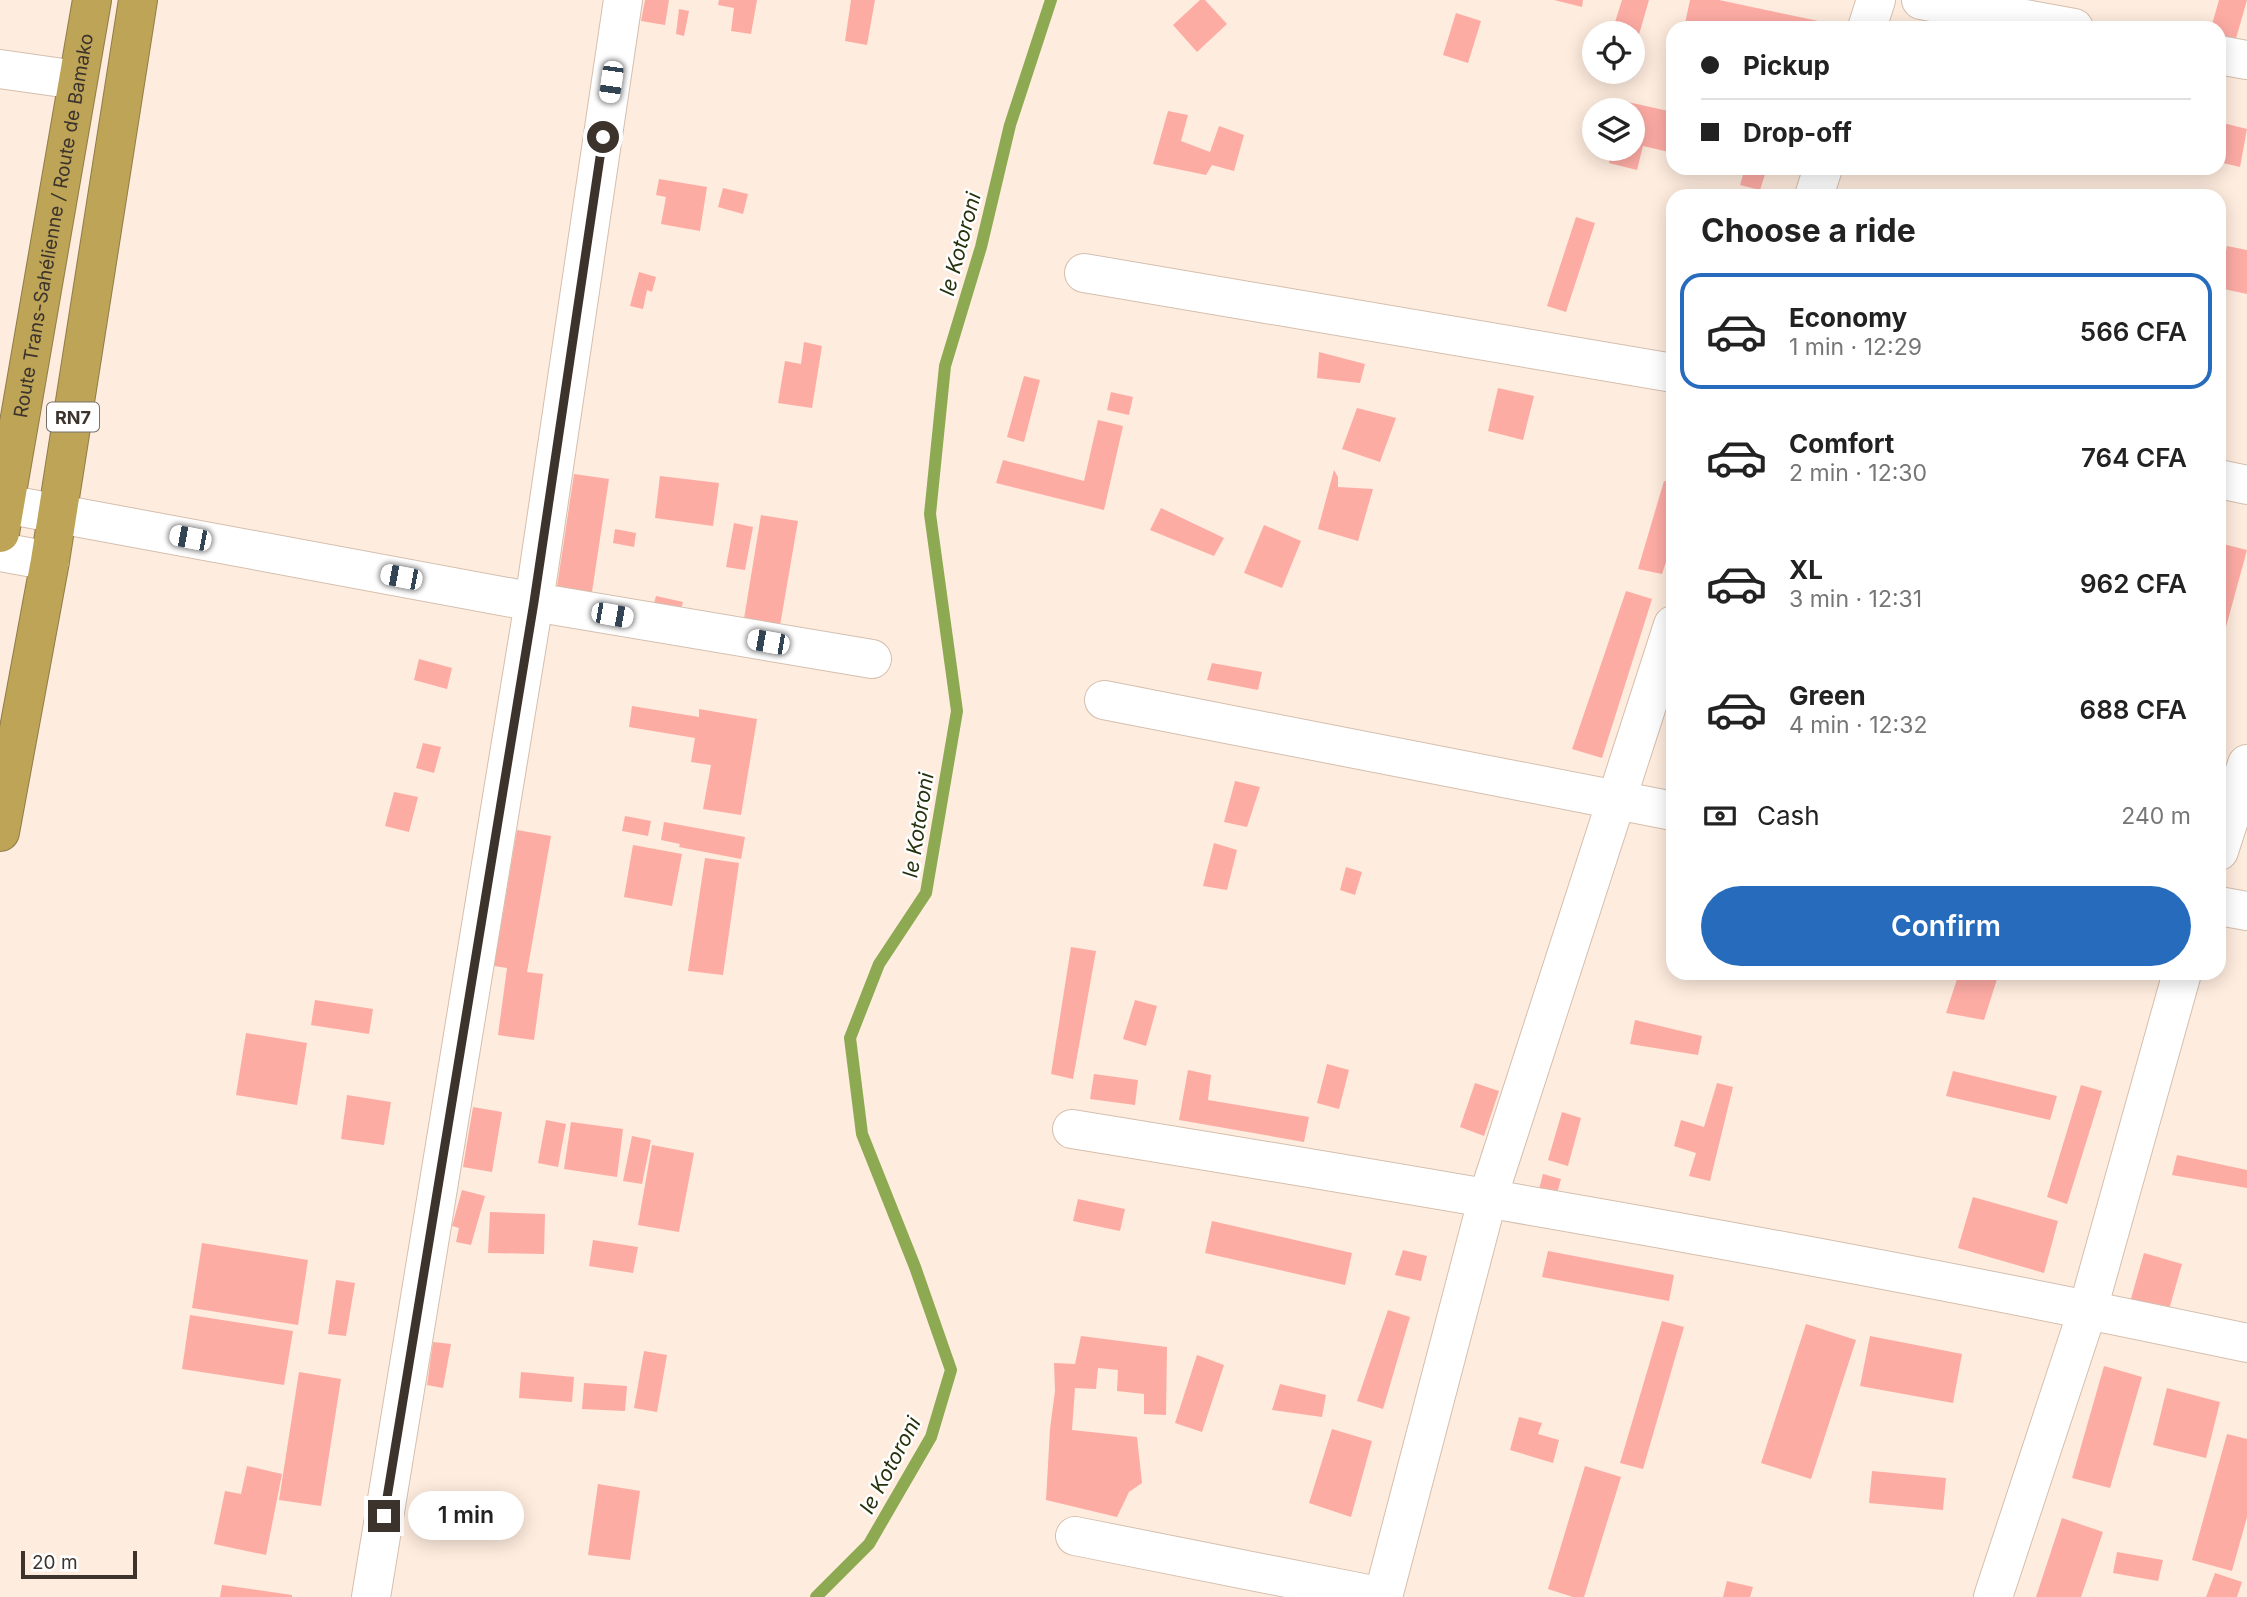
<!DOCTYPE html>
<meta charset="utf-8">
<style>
body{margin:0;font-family:Inter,sans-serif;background:#f6f6f6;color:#222;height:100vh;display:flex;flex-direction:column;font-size:26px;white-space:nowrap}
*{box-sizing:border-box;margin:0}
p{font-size:23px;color:#767676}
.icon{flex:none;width:38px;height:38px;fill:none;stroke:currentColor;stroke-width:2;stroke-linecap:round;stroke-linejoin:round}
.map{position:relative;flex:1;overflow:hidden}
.side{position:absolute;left:1666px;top:189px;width:560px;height:791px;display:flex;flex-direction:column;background:#fff;border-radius:21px;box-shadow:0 4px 18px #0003}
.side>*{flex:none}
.banner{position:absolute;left:1666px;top:21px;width:560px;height:154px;border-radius:21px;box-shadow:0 4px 18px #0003;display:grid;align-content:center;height:154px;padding:0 35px;background:#fff}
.buttons{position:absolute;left:1582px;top:21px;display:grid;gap:14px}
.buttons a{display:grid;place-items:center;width:63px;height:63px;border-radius:50%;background:#fff;box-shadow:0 4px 18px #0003;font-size:35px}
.scale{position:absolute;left:21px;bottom:18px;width:116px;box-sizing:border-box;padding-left:7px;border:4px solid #3c332d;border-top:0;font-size:19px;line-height:24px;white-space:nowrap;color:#3c332d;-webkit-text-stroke:5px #fff;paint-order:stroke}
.end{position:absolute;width:32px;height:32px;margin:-16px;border:9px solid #3c332d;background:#fff;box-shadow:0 0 0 4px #fff}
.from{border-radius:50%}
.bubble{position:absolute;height:49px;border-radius:24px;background:#fff;box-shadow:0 4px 18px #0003;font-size:23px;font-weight:600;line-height:49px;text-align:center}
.car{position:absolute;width:21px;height:42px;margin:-21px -10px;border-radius:9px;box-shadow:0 0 5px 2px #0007;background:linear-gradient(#fff 24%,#345 0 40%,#fff 0 76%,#345 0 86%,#fff 0)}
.banner b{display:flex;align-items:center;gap:24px;height:66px;font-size:26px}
.banner b+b{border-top:2px solid #e0e0e0}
.banner i{width:18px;height:18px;background:#222}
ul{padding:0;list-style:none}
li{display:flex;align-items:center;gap:21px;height:116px;margin:0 14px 10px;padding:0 21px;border:4px solid transparent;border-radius:21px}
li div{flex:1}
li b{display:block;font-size:26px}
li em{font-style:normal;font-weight:600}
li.on{border-color:#276bbc}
li>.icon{width:63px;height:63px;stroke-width:1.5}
h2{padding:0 35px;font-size:32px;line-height:84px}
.pay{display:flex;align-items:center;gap:18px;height:77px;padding:0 35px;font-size:26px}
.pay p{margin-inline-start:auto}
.action{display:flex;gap:14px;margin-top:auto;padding:14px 35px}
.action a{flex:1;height:80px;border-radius:42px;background:#276bbc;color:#fff;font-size:28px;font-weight:600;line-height:80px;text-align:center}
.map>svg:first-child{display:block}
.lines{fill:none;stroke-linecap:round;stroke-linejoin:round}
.stream{stroke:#8da951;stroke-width:12}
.building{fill:#fdaca4}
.minor-casing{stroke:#d5bfae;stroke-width:40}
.highway-casing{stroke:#907c48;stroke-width:40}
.minor{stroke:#fff;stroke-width:38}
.highway{stroke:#bda456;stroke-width:38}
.route{stroke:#3c332d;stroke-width:9}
.labels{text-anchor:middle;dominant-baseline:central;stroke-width:5;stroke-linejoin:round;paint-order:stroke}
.shield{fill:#fff;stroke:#76706c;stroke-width:2}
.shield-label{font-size:18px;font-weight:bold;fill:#3c332d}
.street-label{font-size:19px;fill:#3c332d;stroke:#fff}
.water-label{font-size:21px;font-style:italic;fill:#26320c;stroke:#fff}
</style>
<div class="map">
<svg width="2247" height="1597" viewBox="0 0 2247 1597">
<rect width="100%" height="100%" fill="#feecde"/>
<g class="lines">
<path class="stream" d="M816 1597 869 1544 931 1437 951 1370 915 1267 862 1134 850 1038 879 964 926 893 957 711 930 514 945 366 981 247 1010 125 1051 0"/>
</g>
<path class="building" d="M645 0H669L665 25 641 21Z
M719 0H757L751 34 731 31 734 8 718 5Z
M851 0H875L867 45 845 41Z
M1200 0H1205L1227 24 1197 52 1173 25Z
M1554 0H1583L1582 7Z
M1622 0H1649L1638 38 1633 33 1612 32Z
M1690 0H1719L1823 22 1821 28H1684Z
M2219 0H2247L2233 49 2219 45V28H2211Z
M679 9 689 11 684 36 676 34Z
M1456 13 1481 21 1468 63 1443 55Z
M1623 101 1673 112V153L1643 146 1637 170 1609 163 1612 149H1633V110H1620Z
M1168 111 1188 115 1181 141 1210 152 1219 126 1244 135 1234 171 1212 165 1206 175 1153 164Z
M2219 122 2247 129 2240 167 2219 162Z
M1745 168H1767L1760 190 1740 185Z
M659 179 707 187 700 231 661 224 666 197 656 195Z
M723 188 748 194 743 214 718 207Z
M1576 217 1595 223 1566 312 1547 306Z
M2227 246 2247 250V294L2219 288Z
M639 272 656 277 652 292 647 290 643 309 630 306Z
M804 342 822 346 812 408 778 403 785 361 801 364Z
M1319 352 1365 364 1360 383 1317 378Z
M1024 376 1040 380 1024 442 1007 437Z
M1498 388 1534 396 1523 440 1488 431Z
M1111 392 1133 397 1129 415 1107 410Z
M1357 408 1396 418 1380 462 1342 449Z
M1098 420 1123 426 1104 510 996 483 1003 460 1084 481Z
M1334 470 1338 477V487L1373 489 1358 541 1318 529Z
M574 474 609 479 590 605 555 600Z
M660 476 719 483 713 526 655 518Z
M1664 481 1673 483V540L1662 574 1638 569Z
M1161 508 1224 538 1214 556 1150 530Z
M761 515 798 521 778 637 742 631Z
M734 523 753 527 745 570 726 567Z
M1264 525 1301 541 1282 588 1244 573Z
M615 529 636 533 634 547 613 543Z
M2219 543 2247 550 2223 638 2219 637Z
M1626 591 1652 599 1602 758 1572 749Z
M656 596 683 602 678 621 651 614Z
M419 659 452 668 447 689 414 680Z
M1212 663 1262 672 1258 690 1207 680Z
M632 706 699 717V709L757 719 741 815 703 809 711 765 691 762 695 738 629 727Z
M423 743 441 747 434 773 416 768Z
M1235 781 1260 787 1247 827 1224 822Z
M394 792 418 797 409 832 385 826Z
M625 816 651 821 648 836 622 831Z
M664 822 745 837 741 859 679 847 680 844 661 840Z
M517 830 551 836 527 972 543 974 534 1040 498 1035 507 968 494 966Z
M1214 843 1237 850 1227 890 1203 886Z
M633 845 682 854 672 906 624 897Z
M705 858 739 863 723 975 688 971Z
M1346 867 1362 872 1355 895 1340 890Z
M1071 947 1096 951 1073 1079 1051 1074Z
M1959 973H1999L1984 1020 1946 1013Z
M315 1000 373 1009 369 1034 311 1025Z
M1135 1000 1157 1006 1146 1046 1123 1039Z
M1635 1020 1702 1036 1698 1055 1630 1044Z
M246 1033 307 1043 297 1105 236 1095Z
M1327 1064 1349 1070 1339 1109 1317 1103Z
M1188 1070 1211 1075 1208 1100 1309 1117 1304 1142 1179 1120Z
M1953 1071 2057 1096 2050 1120 1946 1096Z
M1094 1074 1138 1080 1135 1105 1090 1099Z
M1475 1083 1499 1091 1484 1136 1460 1127Z
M1717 1083 1733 1087 1710 1181 1689 1176 1696 1153 1674 1146 1681 1120 1704 1127Z
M2081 1085 2102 1091 2067 1204 2047 1197Z
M347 1095 391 1102 384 1145 341 1139Z
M473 1107 502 1112 492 1172 463 1167Z
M1562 1112 1581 1118 1568 1166 1548 1160Z
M546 1120 566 1124 558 1167 538 1163Z
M571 1122 623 1129 617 1177 564 1169Z
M632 1136 651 1140 642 1184 623 1181Z
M652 1145 694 1153 679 1232 638 1225Z
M2177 1155 2247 1170V1188L2172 1175Z
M1543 1174 1561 1179 1553 1208 1535 1204Z
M462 1190 485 1196 471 1245 456 1242 459 1228 452 1226Z
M1973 1197 2058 1221 2044 1273 1958 1248Z
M1078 1199 1125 1209 1120 1231 1073 1221Z
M490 1212 545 1214 544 1254 488 1253Z
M1212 1221 1352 1253 1345 1285 1205 1253Z
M593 1240 638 1247 633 1273 589 1266Z
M202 1243 308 1260 298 1325 192 1308Z
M1403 1250 1427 1256 1421 1281 1395 1275Z
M1548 1251 1674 1275 1669 1301 1542 1277Z
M2144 1253 2182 1264 2166 1320 2128 1309Z
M336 1280 355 1283 346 1336 328 1334Z
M1388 1310 1410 1317 1383 1409 1357 1401Z
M190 1315 293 1331 284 1385 182 1369Z
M1662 1321 1684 1327 1643 1469 1620 1463Z
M1806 1324 1856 1340 1811 1479 1761 1463Z
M1081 1336 1167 1347 1166 1415 1144 1414V1394L1117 1391 1118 1370 1098 1368 1096 1389 1075 1388 1072 1430 1137 1437 1142 1483 1129 1492 1117 1517 1046 1500 1050 1429 1055 1391 1054 1363 1075 1364Z
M1870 1336 1962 1354 1953 1403 1860 1386Z
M433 1342 451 1344 443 1388 427 1385Z
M644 1351 667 1355 657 1412 634 1408Z
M1197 1355 1224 1365 1202 1432 1175 1423Z
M2104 1366 2142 1377 2110 1488 2072 1478Z
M299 1372 341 1379 321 1506 279 1500Z
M521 1372 574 1377 572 1402 519 1398Z
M584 1383 627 1386 625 1411 582 1409Z
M1280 1384 1326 1395 1322 1417 1272 1410Z
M2167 1388 2220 1402 2206 1458 2153 1445Z
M1519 1417 1542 1423 1538 1434 1559 1440 1553 1463 1510 1450Z
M1332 1429 1372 1441 1351 1517 1309 1503Z
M2227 1434 2247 1439V1517L2232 1571 2192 1560Z
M247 1466 282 1474 266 1555 214 1544 225 1491 241 1494Z
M1585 1466 1621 1477 1584 1597H1573L1548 1589Z
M1872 1471 1946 1478 1943 1510 1869 1503Z
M598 1484 640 1491 630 1560 588 1555Z
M2062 1518 2103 1532 2081 1597H2036Z
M2117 1552 2163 1560 2158 1581 2113 1573Z
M2215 1573 2242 1582 2237 1597H2206Z
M1727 1581 1753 1587 1750 1597H1723Z
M222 1585 292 1595V1597H220Z"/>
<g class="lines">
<defs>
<path id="minor" d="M1921 0 2074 28
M1867 28 1876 0
M2219 55 2247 60
M0 69 77 80
M1814 196 1823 168
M1084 273 1673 373
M2219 479 2247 485
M5 504 534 602 872 659
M0 552 50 561
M1104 700 1673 811
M2219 851 2247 764
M2219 906 2247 911
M1072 1129C1465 1193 1858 1260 2247 1343
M1075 1536 1383 1597
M371 1597 534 602 623 0
M1383 1597 1488 1197 1673 625
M1993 1597 2088 1309 2182 973"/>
<g id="highway">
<path id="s1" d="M0 533 92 0"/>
<path d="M0 832 50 561 138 0"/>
</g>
</defs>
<use href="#minor" class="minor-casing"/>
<use href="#highway" class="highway-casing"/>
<use href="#minor" class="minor"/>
<use href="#highway" class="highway"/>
</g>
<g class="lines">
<path class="route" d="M384 1516 534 602 603 137"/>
</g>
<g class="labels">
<rect class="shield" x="47" y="402.5" width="52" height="29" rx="5"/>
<g class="shield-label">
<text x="73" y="417">RN7</text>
</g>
<g class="street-label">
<text stroke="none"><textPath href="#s1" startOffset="312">Route Trans-Sahélienne / Route de Bamako</textPath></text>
</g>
<g class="water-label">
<text transform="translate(960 244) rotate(-75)">le Kotoroni</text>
<text transform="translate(918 825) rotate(-81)">le Kotoroni</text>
<text transform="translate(890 1465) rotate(-62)">le Kotoroni</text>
</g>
</g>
</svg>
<div class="buttons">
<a><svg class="icon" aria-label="locate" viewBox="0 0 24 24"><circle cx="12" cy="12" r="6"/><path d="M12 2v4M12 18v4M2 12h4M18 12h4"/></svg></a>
<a><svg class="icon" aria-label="layers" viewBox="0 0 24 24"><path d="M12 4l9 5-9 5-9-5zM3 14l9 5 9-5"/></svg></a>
</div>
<div class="scale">20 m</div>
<i class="end from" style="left:603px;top:137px"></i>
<i class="end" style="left:384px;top:1516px"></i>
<div class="bubble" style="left:408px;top:1491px;width:116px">1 min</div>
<i class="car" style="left:611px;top:82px;rotate:188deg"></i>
<i class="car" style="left:190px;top:538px;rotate:281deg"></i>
<i class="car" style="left:401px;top:577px;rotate:281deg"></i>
<i class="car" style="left:612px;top:615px;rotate:100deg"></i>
<i class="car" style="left:768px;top:642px;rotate:280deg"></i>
<div class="banner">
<b><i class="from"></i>Pickup</b>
<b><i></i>Drop-off</b>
</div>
<section class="side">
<h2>Choose a ride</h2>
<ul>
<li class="on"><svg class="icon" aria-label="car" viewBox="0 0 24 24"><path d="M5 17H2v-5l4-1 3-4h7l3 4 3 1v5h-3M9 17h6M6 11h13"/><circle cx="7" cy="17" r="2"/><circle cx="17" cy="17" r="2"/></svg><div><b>Economy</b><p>1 min · 12:29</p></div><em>566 CFA</em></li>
<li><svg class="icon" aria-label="car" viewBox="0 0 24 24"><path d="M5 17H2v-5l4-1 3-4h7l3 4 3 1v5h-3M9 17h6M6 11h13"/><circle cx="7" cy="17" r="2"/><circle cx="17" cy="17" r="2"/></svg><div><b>Comfort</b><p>2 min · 12:30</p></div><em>764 CFA</em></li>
<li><svg class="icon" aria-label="car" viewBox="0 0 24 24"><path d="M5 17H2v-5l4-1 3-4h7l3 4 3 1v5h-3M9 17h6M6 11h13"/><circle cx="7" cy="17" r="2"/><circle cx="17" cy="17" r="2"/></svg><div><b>XL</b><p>3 min · 12:31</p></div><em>962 CFA</em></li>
<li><svg class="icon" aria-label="car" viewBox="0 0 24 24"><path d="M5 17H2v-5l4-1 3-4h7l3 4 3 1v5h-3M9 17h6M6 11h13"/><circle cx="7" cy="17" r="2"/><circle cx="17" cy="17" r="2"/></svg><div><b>Green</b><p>4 min · 12:32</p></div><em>688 CFA</em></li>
</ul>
<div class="pay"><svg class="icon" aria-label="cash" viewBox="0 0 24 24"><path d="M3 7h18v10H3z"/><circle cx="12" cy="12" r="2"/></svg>Cash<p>240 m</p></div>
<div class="action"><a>Confirm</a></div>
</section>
</div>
